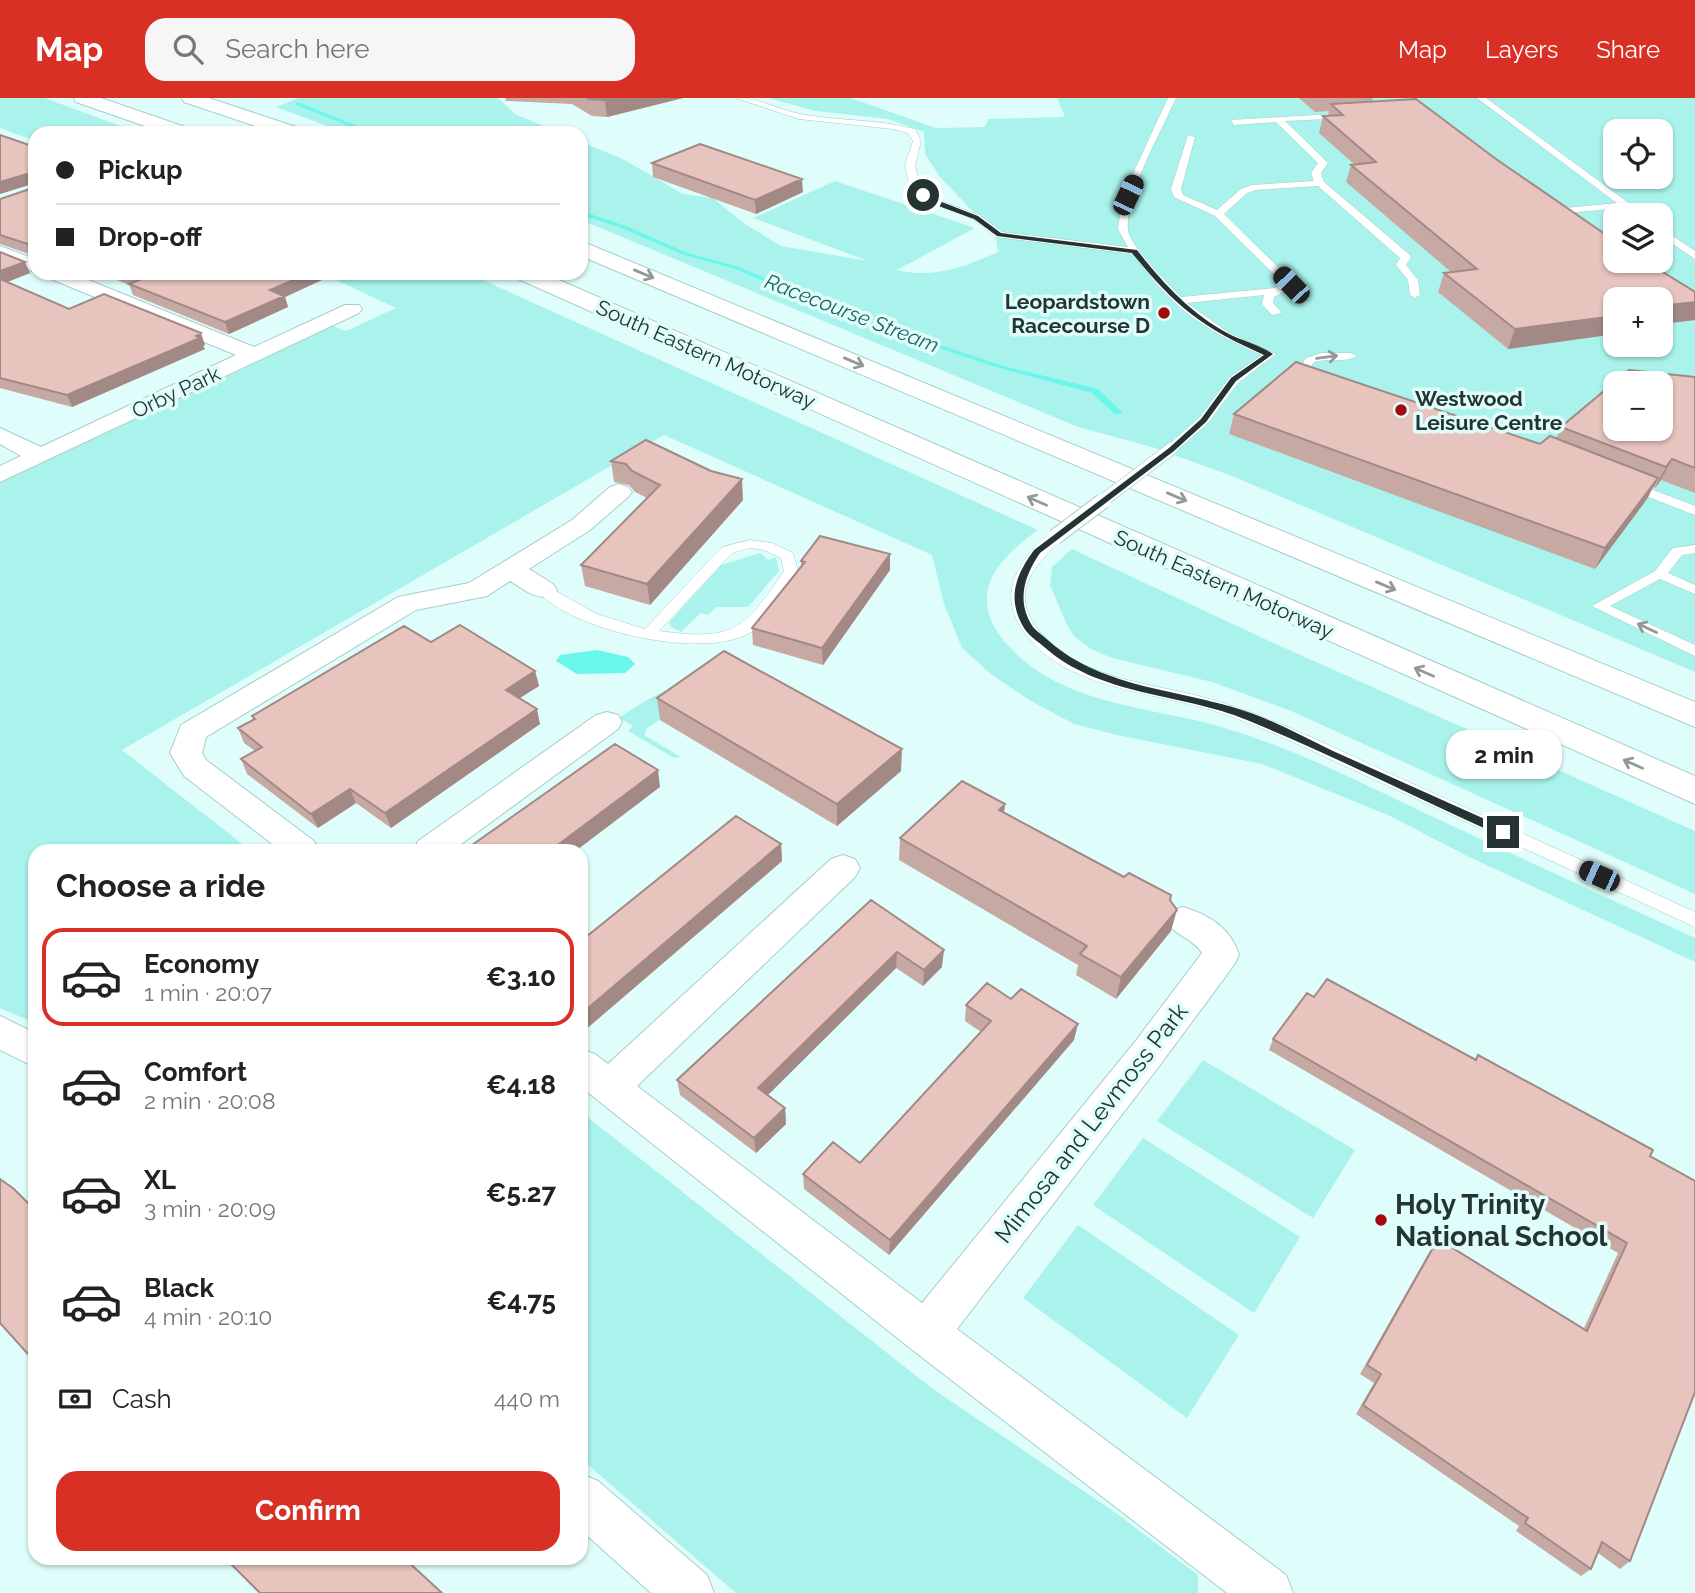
<!DOCTYPE html>
<meta charset="utf-8">
<style>
body{margin:0;font-family:Raleway,sans-serif;background:#f6f6f6;color:#222;height:100vh;display:flex;flex-direction:column;font-size:26px;white-space:nowrap}
*{box-sizing:border-box;margin:0}
p{font-size:23px;color:#767676}
.icon{flex:none;width:38px;height:38px;fill:none;stroke:currentColor;stroke-width:2;stroke-linecap:round;stroke-linejoin:round}
.map{position:relative;flex:1;overflow:hidden}
.drawer{position:absolute;left:28px;top:746px;width:560px;height:721px;display:flex;flex-direction:column;background:#fff;border-radius:21px;box-shadow:0 2px 5px #0004}
.drawer>*{flex:none}
.banner{position:absolute;left:28px;top:28px;width:560px;height:154px;border-radius:21px;box-shadow:0 2px 5px #0004;display:grid;align-content:center;height:154px;padding:0 28px;background:#fff}
.buttons{position:absolute;left:1603px;top:21px;display:grid;gap:14px}
.buttons a{display:grid;place-items:center;width:70px;height:70px;border-radius:14px;background:#fff;box-shadow:0 2px 5px #0004;font-size:35px}
.end{position:absolute;width:32px;height:32px;margin:-16px;border:9px solid #253432;background:#fff;box-shadow:0 0 0 4px #fff}
.from{border-radius:50%}
.bubble{position:absolute;height:49px;border-radius:21px;background:#fff;box-shadow:0 2px 5px #0004;font-size:23px;font-weight:700;line-height:49px;text-align:center}
.car{position:absolute;width:21px;height:42px;margin:-21px -10px;border-radius:9px;box-shadow:0 0 5px 2px #0007;background:linear-gradient(#222 24%,#8ab4d8 0 40%,#222 0 76%,#8ab4d8 0 86%,#222 0)}
.banner b{display:flex;align-items:center;gap:24px;height:66px;font-size:26px}
.banner b+b{border-top:2px solid #e0e0e0}
.banner i{width:18px;height:18px;background:#222}
ul{padding:0;list-style:none}
li{display:flex;align-items:center;gap:21px;height:98px;margin:0 14px 10px;padding:0 14px;border:4px solid transparent;border-radius:21px}
li div{flex:1}
li b{display:block;font-size:26px}
li em{font-style:normal;font-weight:700}
li.current{border-color:#d93025}
li>.icon{width:63px;height:63px;stroke-width:1.5}
h2{padding:0 28px;font-size:32px;line-height:84px}
.pay{display:flex;align-items:center;gap:18px;height:77px;padding:0 28px;font-size:26px}
.pay p{margin-inline-start:auto}
.primary-button{display:flex;gap:14px;margin-top:auto;padding:14px 28px}
.primary-button a{flex:1;height:80px;border-radius:21px;background:#d93025;color:#fff;font-size:28px;font-weight:700;line-height:80px;text-align:center}
header{display:flex;align-items:center;gap:42px;box-sizing:border-box;height:98px;padding:0 35px;background:#d93025;color:#fff}
header strong{font-size:33px}
nav{display:flex;gap:38px;margin-inline-start:auto;font-size:24px}
.search{width:490px;height:63px;background:#f6f6f6;display:flex;align-items:center;gap:18px;box-sizing:border-box;padding:0 24px;border-radius:21px;color:#767676;font-size:26px}
.map>svg:first-child{display:block}
.green{fill:#aaf3ec;fill-rule:evenodd}
.water{fill:#6bf6ec}
.lines{fill:none;stroke-linecap:round;stroke-linejoin:round}
.stream{fill:#6bf6ec;fill-rule:evenodd}
.service-casing{stroke:#a7cdc9;stroke-width:1}
.minor-casing{stroke:#a7cdc9;stroke-width:2}
.motorway-casing{stroke:#a7cdc9;stroke-width:2}
.service{fill:#fff;fill-rule:evenodd}
.minor{fill:#fff;fill-rule:evenodd}
.motorway{fill:#fff;fill-rule:evenodd}
.service-bridge-far1-casing{stroke:#a7cdc9;stroke-width:13;stroke-linecap:butt}
.service-bridge-casing{stroke:#a7cdc9;stroke-width:17;stroke-linecap:butt}
.service-bridge-far1{stroke:#fff;stroke-width:12}
.service-bridge{stroke:#fff;stroke-width:15}
.wall{fill:#c7a9a3}
.shaded-wall{fill:#a28985}
.building{fill:#e7c4be;stroke:#a28985;stroke-width:2;fill-rule:evenodd}
.oneway{stroke:#929a98}
.route{fill:#253432}
.poi-dot{fill:#a30a0d;stroke:#dffefb;stroke-width:2.5}
.labels{text-anchor:middle;dominant-baseline:central;stroke-width:7;stroke-linejoin:round;paint-order:stroke}
.far-poi-label{font-size:21px;font-weight:bold;fill:#253432;stroke:#dffefb;text-anchor:end}
.far-water-label{font-size:21px;font-style:italic;fill:#28625e;stroke:#dffefb}
.far-street-label{font-size:21px;fill:#253432;stroke:#dffefb}
.street-label{font-size:24px;fill:#253432;stroke:#dffefb}
.near-poi-label{font-size:28px;font-weight:bold;fill:#253432;stroke:#dffefb;text-anchor:start}
</style>
<header>
<strong>Map</strong>
<div class="search"><svg class="icon" aria-label="search" viewBox="0 0 24 24"><circle cx="10" cy="10" r="6"/><path d="M15 15l6 6"/></svg>Search here</div>
<nav><a>Map</a><a>Layers</a><a>Share</a></nav>
</header>
<div class="map">
<svg width="1695" height="1495" viewBox="0 0 1695 1495">
<rect width="100%" height="100%" fill="#dffefb"/>
<path class="green" d="M0 0H45L139 35H35V43L0 30Z
M298 0H498L515 16 560 35H346L276 9Z
M768 0H851L936 30 985 29 988 21 1065 19 1057 0H1695V574L1232 378 1152 349 1078 329 581 122V44L621 60 683 96 713 100 745 126 781 148 868 163 753 120 835 83 975 130 897 172C934 181 964 169 998 154L996 138 940 79 925 56 924 34 888 21 816 13ZM1615 33H1661V79H1615ZM1615 117H1661V163H1615ZM1615 201H1661V247H1615ZM1615 285H1661V331H1615Z
M321 175H461L476 179 1038 432C998 461 965 496 1005 544 1054 603 1138 608 1207 625 1286 646 1358 683 1431 718 1519 759 1607 800 1695 840V864L1465 757 1388 717 1262 666 1117 637 1074 626 1029 602 991 576 962 550 944 506 932 457 664 337 122 652 250 752H35V925L0 910V385L333 228 346 233 396 210Z
M1072 451 1278 547 1695 733V796L1291 613 1212 584 1112 560 1091 551 1074 538 1066 525 1050 487 1052 469Z
M760 455 768 462 776 459 779 473 748 509H716L708 517 701 515 681 534 671 529 669 524 674 519 721 467Z
M724 575 645 632 647 633 644 637 681 659 674 660 628 633 633 628 619 620C654 596 682 582 724 575Z
M1203 962 1355 1052 1313 1120 1157 1023Z
M581 1014 933 1291 1116 1415 1198 1477V1495H736L581 1361Z
M1143 1040 1300 1139 1254 1215 1093 1107Z
M1078 1127 1239 1237 1187 1320 1023 1200Z"/>
<path class="water" d="M597 552 628 559 635 566 625 575 577 576 556 563 560 557Z"/>
<g class="lines">
<path class="stream" d="M296 5H300L375 35H367L296 7Z
M581 113 626 128 685 154 739 169 859 220 1000 267 1098 291 1123 315 1116 317 1092 295 996 269 855 222 735 171 681 156 622 130 581 117Z"/>
<defs>
<path id="service" d="M736 0C759 0 778 11 800 16 838 23 877 21 915 31L921 43 915 67 918 82 926 95 938 102 979 117 1002 134 1128 149 1118 131 1123 97 1168 0H1176C1162 32 1124 98 1128 132 1130 148 1169 187 1181 199L1274 190 1284 186 1215 118 1174 99 1171 91 1188 37 1195 39 1181 91 1183 97 1217 112 1241 91 1252 87 1314 83 1311 75 1318 65 1276 24 1234 27 1231 22 1350 15 1347 20 1285 23 1328 65 1321 75 1324 84 1410 157 1411 159 1406 167 1418 182 1420 197 1415 200 1410 197 1408 182 1396 167 1400 160 1318 88 1256 92 1247 95 1224 116 1296 187 1274 199 1273 205 1282 215 1272 217 1262 206 1264 197 1187 205 1229 235 1276 256 1238 285 1208 325 1175 354H1167V348L1200 319 1230 279 1262 257C1201 231 1172 209 1133 156L995 139 973 121 920 99 908 82 905 67 913 43 908 35 893 31 799 21Z
M1477 0H1486L1645 117H1634L1624 110 1566 115 1571 120 1563 122 1554 115V111L1617 105Z
M1661 130 1695 153V161L1661 138Z
M1322 255H1351L1357 258C1346 265 1328 260 1314 264L1310 271H1302L1300 269 1306 260Z
M1630 383 1695 408V417L1625 390 1623 387Z
M1055 435 1062 439C1041 465 1009 488 1034 526 1071 582 1151 584 1210 601 1276 620 1338 652 1400 680 1499 725 1597 769 1695 814V829L1271 634C1248 625 1224 615 1200 609 1138 592 1052 587 1017 523 1010 508 1009 492 1016 477 1023 462 1038 440 1055 435Z
M750 442 772 445 793 455 798 473C785 494 771 524 748 536 699 561 572 533 536 492L538 489H548L597 516 645 531 722 449ZM750 450 764 452 781 460 784 473C744 533 733 543 659 533L732 455Z
M1695 447V455L1682 457 1668 475 1695 487V496L1660 481 1610 508 1695 547V558L1592 508 1655 473 1673 450Z"/>
<path id="minor" d="M0 148 35 161V174L0 161Z
M43 175H71L254 249 345 207H359L362 211 359 215 0 384V368L21 358 0 346V330L41 349 236 257 46 179Z
M619 386 628 389 632 394 628 399 590 432 529 471 553 486 557 492 553 498C535 502 525 492 510 483L487 498 416 512 206 639 202 655 206 662 314 743 318 752H280L184 678 170 655 181 627 398 499 469 485 572 422 610 389Z
M607 614 618 617 622 624 618 631 453 752H414L418 743 596 617Z
M843 757 855 761 860 770 855 779 637 988 922 1205 1134 945 1202 855C1193 840 1174 838 1166 822L1171 812 1183 809C1209 817 1231 830 1239 857L1234 867 1160 967 957 1231 1286 1477 1293 1495H1227L910 1250 581 989V951L595 956 608 966 831 761Z
M0 918 35 935V969L0 952Z
M581 1376 598 1383 707 1477 714 1495H651L581 1432Z"/>
<path id="motorway" d="M74 0H101L191 31 194 35H165L76 4Z
M182 0H209L302 31 305 35H276L184 4Z
M581 143 1695 604V629L581 158Z
M512 175H543L1695 678V706L516 180Z"/>
</defs>
<use href="#service" class="service-casing"/>
<use href="#minor" class="minor-casing"/>
<use href="#motorway" class="motorway-casing"/>
<use href="#service" class="service"/>
<use href="#minor" class="minor"/>
<use href="#motorway" class="motorway"/>
<defs>
<path id="service-bridge-far1" d="M1101 404 1171 351"/>
<path id="service-bridge" d="M1055 439 1103 403"/>
</defs>
<use href="#service-bridge-far1" class="service-bridge-far1-casing"/>
<use href="#service-bridge" class="service-bridge-casing"/>
<use href="#service-bridge-far1" class="service-bridge-far1"/>
<use href="#service-bridge" class="service-bridge"/>
</g>
<path class="wall" d="M505 0H683L607 19 592 18 572 6 506 3Z
M1299 0H1373L1372 4 1695 222 1661 226V201H1615V236L1508 251 1438 194 1444 175 1451 174 1346 84 1351 67 1354 66 1319 35 1323 18H1328L1329 13 1315 14Z
M0 37 35 49 32 157 0 146V101L33 90V86L0 96Z
M652 65 803 94 756 116 653 79Z
M0 154 30 175 7 184 69 211 205 247 203 248 205 251 72 309 0 290Z
M100 175H322L324 181 285 199 288 209 229 236 133 197 129 187Z
M1695 279V395L1661 382 1655 390 1653 389 1647 401 1595 471 1229 336 1234 316 1540 346 1556 341 1561 329Z
M646 342 743 402 650 507 585 488 581 467 647 400 635 394 629 387 614 384 611 363Z
M801 463 890 472 823 567 753 547 752 530 801 468Z
M535 573 539 588 519 600 540 626 391 730 356 705 318 730 247 676 241 661 255 653 244 645 238 630 253 622 252 618Z
M657 600 901 673 837 728 660 622Z
M1005 706 1004 714 1124 779 1170 802 1171 833 1116 901 1076 877 1078 867 899 762 900 740Z
M781 746 782 763 585 932 581 929V843Z
M871 802 942 869 923 888 896 870 767 997 785 1010 786 1026 756 1055 680 997 677 982Z
M966 907 1074 942 889 1157 804 1091 803 1076 860 1065 981 934 965 923Z
M1273 941 1650 1058 1630 1463 1620 1471 1598 1455 1591 1471 1581 1478 1516 1433 1519 1428 1356 1316 1374 1285 1360 1276 1431 1151 1438 1141 1584 1230 1618 1155 1269 952Z"/>
<path class="shaded-wall" d="M615 0H683L607 19 605 2Z
M30 75 34 85 0 96V84Z
M802 81 803 94 756 116 755 102Z
M25 164 30 175 0 187V173Z
M310 175H322L324 181 285 199 288 209 229 236 225 224 270 192Z
M1695 204V222L1661 226V208Z
M1615 218V236L1508 251 1515 231Z
M201 235 205 247 203 248 205 251 72 309 67 297Z
M1672 361 1661 382 1655 390 1666 369Z
M1658 380 1647 401 1595 471 1605 450Z
M742 381 743 402 650 507 647 486Z
M890 456V472L823 567 822 550Z
M535 573 539 588 509 607 506 592Z
M537 611 540 626 391 730 385 715Z
M902 651 901 673 837 728V706Z
M658 672 660 689 577 752H551Z
M350 691 356 705 318 730 311 716Z
M1005 706 1002 728 999 712Z
M781 746 782 763 585 932 581 916Z
M1177 812 1171 833 1116 901 1121 879Z
M944 852 942 869 923 888 924 872Z
M897 854 896 870 759 1006 758 990Z
M1078 926 1074 942 889 1157 890 1142Z
M785 1010 786 1026 756 1055 754 1040Z"/>
<path class="building" d="M587 0H615L605 2 589 1Z
M1416 1 1496 61 1615 143V163H1645L1695 194V204L1661 208V201H1615V218L1515 231 1444 175 1477 171 1351 67 1376 64 1323 18 1343 17 1331 6Z
M0 37 35 49V160L33 161 31 147 0 137V101L33 90V77L30 75 0 84Z
M700 46 802 81 755 102 652 65Z
M0 154 25 164 0 173Z
M122 175H310L270 192 284 198 225 224 129 186 139 182Z
M0 181 69 211 104 196 201 235 196 238 200 240 67 297 0 280Z
M1296 264 1540 346 1550 338 1658 380 1605 450 1234 316Z
M1629 272 1695 279V370L1672 361 1666 369 1561 329ZM1615 285H1661V331H1615Z
M646 342 711 373 742 381 647 486 581 467 660 387 632 373 626 366 611 363Z
M820 438 890 456 822 550 752 530 805 464 801 463Z
M460 527 535 573 506 592 537 611 385 715 350 691 311 716 241 661 262 649 238 630 255 621 252 618 404 528 431 544Z
M724 553 902 651 837 706 657 600Z
M615 646 658 672 551 752H465Z
M962 683 1005 706 999 712 1124 779 1129 775 1171 797 1170 802 1177 812 1121 879 1080 856 1087 848 900 740Z
M736 718 781 746 581 916V843Z
M871 802 944 852 924 872 897 854 758 990 785 1010 754 1040 677 982Z
M1327 881 1476 962 1478 957 1653 1052 1650 1058 1695 1083V1294L1630 1463 1602 1444 1591 1471 1525 1425 1528 1420 1363 1307 1381 1276 1367 1267 1438 1141 1587 1233 1627 1145 1273 941 1307 895 1314 899Z
M987 885 1011 901 1021 891 1078 926 890 1142 803 1076 833 1044 860 1065 991 923 966 907Z
M0 1081 14 1091 35 1112V1264L0 1225Z
M225 1460H404L442 1495H260Z"/>
<defs><path id="oneway-shaft" d="M-6 0H5M1.5-3L5.5 0L1.5 3" fill="none" stroke-width="1.6" stroke-linecap="round" stroke-linejoin="round" transform="scale(1.75)"/></defs>
<g class="oneway">
<use href="#oneway-shaft" transform="translate(644 176) rotate(23)"/>
<use href="#oneway-shaft" transform="translate(1327 259) rotate(-7)"/>
<use href="#oneway-shaft" transform="translate(854 264) rotate(23)"/>
<use href="#oneway-shaft" transform="translate(1177 399) rotate(23)"/>
<use href="#oneway-shaft" transform="translate(1037 403) rotate(-156)"/>
<use href="#oneway-shaft" transform="translate(1386 488) rotate(23)"/>
<use href="#oneway-shaft" transform="translate(1647 530) rotate(-155)"/>
<use href="#oneway-shaft" transform="translate(1424 574) rotate(-156)"/>
<use href="#oneway-shaft" transform="translate(1633 666) rotate(-156)"/>
</g>
<path class="route" d="M921 96 978 118 1001 135 1137 152C1163 185 1191 216 1229 236 1243 243 1260 247 1273 256L1236 283 1206 324 1174 353 1040 455C1024 478 1016 504 1033 529 1037 534 1044 538 1049 543 1104 592 1184 591 1251 615 1279 625 1306 640 1333 653 1391 679 1449 705 1507 731V737H1499C1415 699 1332 657 1247 622 1179 594 1100 599 1043 548 1037 543 1028 537 1024 530 1006 500 1016 477 1034 452L1169 350 1201 321 1231 280 1264 257C1201 229 1176 209 1132 155L997 138 974 121 933 106Z"/>
<g class="poi-dot">
<circle cx="1164" cy="215" r="7"/>
<circle cx="1401" cy="312" r="7"/>
<circle cx="1381" cy="1122" r="7"/>
</g>
<g class="labels">
<g class="far-poi-label">
<text x="1150" y="203">Leopardstown<tspan x="1150" dy="24">Racecourse D</tspan></text>
<text x="1415" y="300" text-anchor="start">Westwood<tspan x="1415" dy="24">Leisure Centre</tspan></text>
</g>
<g class="far-water-label">
<text transform="translate(852 215) rotate(21)">Racecourse Stream</text>
</g>
<g class="far-street-label">
<text transform="translate(706 256) rotate(24)">South Eastern Motorway</text>
<text transform="translate(176 294) rotate(-25)">Orby Park</text>
<text transform="translate(1224 486) rotate(24)">South Eastern Motorway</text>
</g>
<g class="street-label">
<text transform="translate(1091 1025) rotate(-52)">Mimosa and Levmoss Park</text>
</g>
<g class="near-poi-label">
<text x="1395" y="1106">Holy Trinity<tspan x="1395" dy="32">National School</tspan></text>
</g>
</g>
</svg>
<div class="buttons">
<a><svg class="icon" aria-label="locate" viewBox="0 0 24 24"><circle cx="12" cy="12" r="6"/><path d="M12 2v4M12 18v4M2 12h4M18 12h4"/></svg></a>
<a><svg class="icon" aria-label="layers" viewBox="0 0 24 24"><path d="M12 4l9 5-9 5-9-5zM3 14l9 5 9-5"/></svg></a>
<a>+</a>
<a>−</a>
</div>
<i class="end from" style="left:923px;top:97px"></i>
<i class="end" style="left:1503px;top:734px"></i>
<div class="bubble" style="left:1446px;top:632px;width:116px">2 min</div>
<i class="car" style="left:1128px;top:97px;rotate:25deg"></i>
<i class="car" style="left:1291px;top:187px;rotate:316deg"></i>
<i class="car" style="left:1599px;top:778px;rotate:294deg"></i>
<div class="banner">
<b><i class="from"></i>Pickup</b>
<b><i></i>Drop-off</b>
</div>
<section class="drawer">
<h2>Choose a ride</h2>
<ul>
<li class="current"><svg class="icon" aria-label="car" viewBox="0 0 24 24"><path d="M5 17H2v-5l4-1 3-4h7l3 4 3 1v5h-3M9 17h6M6 11h13"/><circle cx="7" cy="17" r="2"/><circle cx="17" cy="17" r="2"/></svg><div><b>Economy</b><p>1 min · 20:07</p></div><em>€3.10</em></li>
<li><svg class="icon" aria-label="car" viewBox="0 0 24 24"><path d="M5 17H2v-5l4-1 3-4h7l3 4 3 1v5h-3M9 17h6M6 11h13"/><circle cx="7" cy="17" r="2"/><circle cx="17" cy="17" r="2"/></svg><div><b>Comfort</b><p>2 min · 20:08</p></div><em>€4.18</em></li>
<li><svg class="icon" aria-label="car" viewBox="0 0 24 24"><path d="M5 17H2v-5l4-1 3-4h7l3 4 3 1v5h-3M9 17h6M6 11h13"/><circle cx="7" cy="17" r="2"/><circle cx="17" cy="17" r="2"/></svg><div><b>XL</b><p>3 min · 20:09</p></div><em>€5.27</em></li>
<li><svg class="icon" aria-label="car" viewBox="0 0 24 24"><path d="M5 17H2v-5l4-1 3-4h7l3 4 3 1v5h-3M9 17h6M6 11h13"/><circle cx="7" cy="17" r="2"/><circle cx="17" cy="17" r="2"/></svg><div><b>Black</b><p>4 min · 20:10</p></div><em>€4.75</em></li>
</ul>
<div class="pay"><svg class="icon" aria-label="cash" viewBox="0 0 24 24"><path d="M3 7h18v10H3z"/><circle cx="12" cy="12" r="2"/></svg>Cash<p>440 m</p></div>
<div class="primary-button"><a>Confirm</a></div>
</section>
</div>
